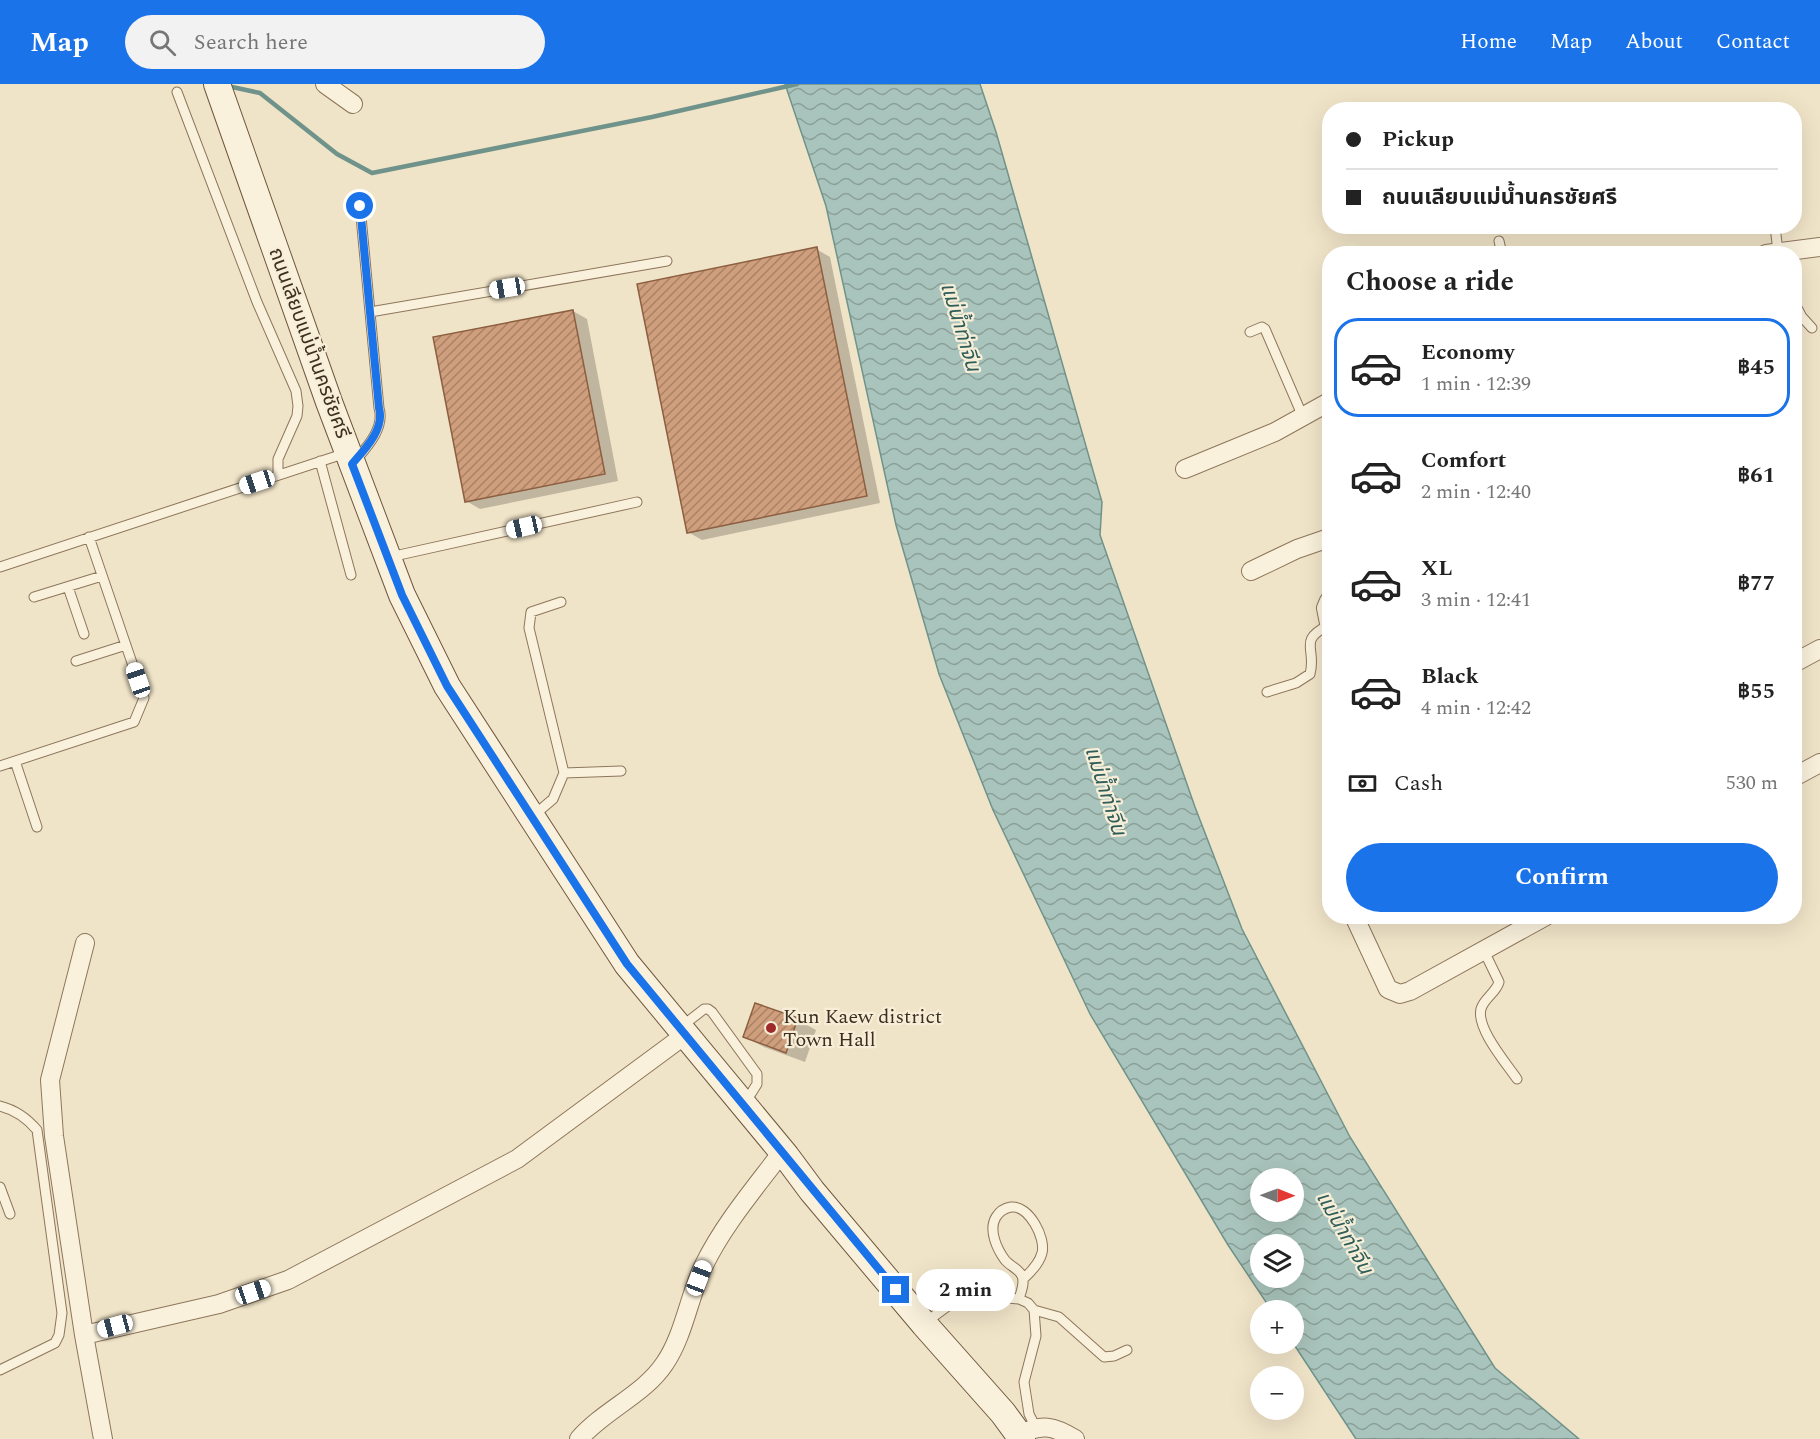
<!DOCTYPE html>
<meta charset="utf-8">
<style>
body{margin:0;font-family:Spectral,"Noto Sans Thai",serif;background:#f2f2f2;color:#222;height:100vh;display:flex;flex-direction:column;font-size:22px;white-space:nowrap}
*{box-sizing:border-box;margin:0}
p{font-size:20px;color:#767676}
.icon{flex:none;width:33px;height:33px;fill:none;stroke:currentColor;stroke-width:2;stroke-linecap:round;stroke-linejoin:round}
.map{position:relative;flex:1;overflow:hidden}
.drawer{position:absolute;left:1322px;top:162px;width:480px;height:678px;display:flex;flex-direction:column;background:#fff;border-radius:24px;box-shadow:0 6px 24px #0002}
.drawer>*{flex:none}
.top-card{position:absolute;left:1322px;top:18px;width:480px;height:132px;border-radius:24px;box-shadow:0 6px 24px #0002;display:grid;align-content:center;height:132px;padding:0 24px;background:#fff}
.needle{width:39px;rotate:91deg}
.buttons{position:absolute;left:1250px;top:1084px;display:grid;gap:12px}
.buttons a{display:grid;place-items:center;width:54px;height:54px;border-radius:50%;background:#fff;box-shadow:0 6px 24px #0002;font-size:30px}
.end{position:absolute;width:27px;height:27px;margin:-14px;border:8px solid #1a73e8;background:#fff;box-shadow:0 0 0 3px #fff}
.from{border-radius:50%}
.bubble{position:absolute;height:42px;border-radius:21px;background:#fff;box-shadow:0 6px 24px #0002;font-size:20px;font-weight:700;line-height:42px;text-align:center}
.car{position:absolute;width:18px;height:36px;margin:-18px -9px;border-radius:8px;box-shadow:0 0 4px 2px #0007;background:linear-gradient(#fff 24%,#345 0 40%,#fff 0 76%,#345 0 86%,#fff 0)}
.top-card b{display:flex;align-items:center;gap:21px;height:57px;font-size:22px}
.top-card b+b{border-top:2px solid #e0e0e0}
.top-card i{width:15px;height:15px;background:#222}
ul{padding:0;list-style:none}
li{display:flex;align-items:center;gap:18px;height:99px;margin:0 12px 9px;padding:0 12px;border:3px solid transparent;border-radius:24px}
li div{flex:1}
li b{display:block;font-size:22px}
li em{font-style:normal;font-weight:700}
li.current{border-color:#1a73e8}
li>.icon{width:54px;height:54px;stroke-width:1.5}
h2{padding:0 24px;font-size:27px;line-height:72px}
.pay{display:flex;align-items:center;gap:15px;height:66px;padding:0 24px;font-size:22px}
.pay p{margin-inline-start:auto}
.action{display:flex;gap:12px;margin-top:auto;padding:12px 24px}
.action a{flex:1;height:69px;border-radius:36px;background:#1a73e8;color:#fff;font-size:24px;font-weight:700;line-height:69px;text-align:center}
header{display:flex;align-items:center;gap:36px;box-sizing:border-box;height:84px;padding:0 30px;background:#1a73e8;color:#fff}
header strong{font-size:28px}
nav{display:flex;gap:33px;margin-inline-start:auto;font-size:21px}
.search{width:420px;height:54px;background:#f2f2f2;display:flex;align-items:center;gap:15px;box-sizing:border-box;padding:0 21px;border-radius:33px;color:#767676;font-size:22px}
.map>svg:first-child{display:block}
.water{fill:url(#water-waves);stroke:#6f938a;stroke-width:1.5;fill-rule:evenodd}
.shadow{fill:#0003}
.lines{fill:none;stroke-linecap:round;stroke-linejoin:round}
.stream{stroke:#6f938a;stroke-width:4.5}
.building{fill:url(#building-hatch);stroke:#8d5f41;stroke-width:1.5}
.lane-casing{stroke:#8d765c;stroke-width:11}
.street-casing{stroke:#8d765c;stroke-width:20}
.secondary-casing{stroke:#6f573f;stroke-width:28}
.lane{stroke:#faf1dc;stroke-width:9}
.street{stroke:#faf1dc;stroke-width:18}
.secondary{stroke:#faf1dc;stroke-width:26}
.route{stroke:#1a73e8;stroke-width:8}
.poi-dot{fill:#9e2a2b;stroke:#f7eed8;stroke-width:2}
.labels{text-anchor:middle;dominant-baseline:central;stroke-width:4.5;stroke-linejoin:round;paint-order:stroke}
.street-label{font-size:20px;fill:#3d2e20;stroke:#f7eed8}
.poi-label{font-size:20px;fill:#3d2e20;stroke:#f7eed8;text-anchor:start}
.water-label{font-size:21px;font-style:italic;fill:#2f5d5a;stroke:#f7eed8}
</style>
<header>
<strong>Map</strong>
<div class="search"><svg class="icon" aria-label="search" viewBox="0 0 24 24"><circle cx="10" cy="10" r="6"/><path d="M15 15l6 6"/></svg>Search here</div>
<nav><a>Home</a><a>Map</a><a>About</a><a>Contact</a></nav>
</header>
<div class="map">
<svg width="1820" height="1355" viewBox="0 0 1820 1355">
<defs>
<pattern id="water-waves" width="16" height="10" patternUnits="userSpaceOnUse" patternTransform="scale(1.5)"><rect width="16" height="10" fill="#a9c4bc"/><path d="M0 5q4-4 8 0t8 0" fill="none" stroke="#8ba098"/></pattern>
<pattern id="building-hatch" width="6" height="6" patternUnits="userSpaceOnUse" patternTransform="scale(1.5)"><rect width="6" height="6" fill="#cf9f7d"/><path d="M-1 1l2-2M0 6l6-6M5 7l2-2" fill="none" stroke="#a98266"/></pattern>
</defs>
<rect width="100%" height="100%" fill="#f0e4c8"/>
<path class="water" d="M785 0H980L996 48 1102 418 1100 451 1195 723 1242 845 1350 1053 1495 1284 1579 1355H1356L1293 1259V1227H1272L1228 1161 1090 930 993 726 939 590 896 441 826 122ZM1260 1095H1293V1128H1260ZM1260 1161H1293V1194H1260Z"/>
<path class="shadow" d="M816 165 830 173 880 419 702 456 688 448Z
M573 227 587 235 618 397 480 425 466 417Z
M756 921 798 936 816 946 805 978 764 963 745 953Z"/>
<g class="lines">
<path class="stream" d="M232 3 260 9 337 70 372 89 652 33 797 0"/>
</g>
<path class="building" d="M817 163 867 412 687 449 637 200Z
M573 226 605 390 465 418 433 253Z
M755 919 798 934 786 969 743 953Z"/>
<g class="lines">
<defs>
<path id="lane" d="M177 8 257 218 296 307 298 322 297 332 278 375V391
M1775 142 1778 168
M1499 157 1502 170
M1794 218 1802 233 1812 244
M370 228 667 177
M1250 248 1262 243 1265 245 1303 333
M320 377 351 491
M355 377C367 363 385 344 379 324L360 122
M390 473 637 418
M0 483 346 369
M68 503 84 550
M34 513 102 492
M561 518 531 528 529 544 564 689 621 687
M76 577 126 561
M1267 608 1296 599 1310 590C1317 564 1297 557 1329 541
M15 677 37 743
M0 682 134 638 144 614 89 453
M533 732 553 715 564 689
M1484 867 1499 898C1496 909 1484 914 1481 925 1476 944 1506 979 1517 995
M681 943 704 925H708L712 928 757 990V1000L745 1019
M0 1022C16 1026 27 1034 37 1046L62 1229 59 1251 55 1259 0 1286
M0 1103 10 1130
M1019 1215C1021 1208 1025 1199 1022 1192 1019 1185 1010 1182 1005 1176 997 1165 988 1146 996 1133 999 1128 1005 1124 1011 1123 1029 1121 1046 1154 1042 1169 1039 1180 1031 1188 1023 1195
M1034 1226 1059 1233 1104 1273 1114 1272 1127 1266
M926 1238 960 1213 975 1211 1019 1215 1028 1219 1034 1226 1036 1252 1024 1298 1029 1330 1035 1342"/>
<path id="street" d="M325 0 353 20
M1766 170 1820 163
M1185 385 1275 348 1329 318
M1251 487 1297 465 1329 454
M1329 517 1326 524 1329 539
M1794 579 1820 565
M1794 693 1820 679
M1354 832 1388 905 1400 910 1410 907 1546 832
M85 859 50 996 54 1052 84 1251 103 1355
M84 1251 219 1220 288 1196 517 1075 685 951
M1019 1351C1041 1339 1054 1342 1075 1355
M579 1355C604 1326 644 1311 665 1279 684 1251 689 1212 704 1181 724 1140 755 1104 782 1068"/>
<path id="secondary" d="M217 0 329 318 402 511 447 602 627 880 786 1072 812 1107 924 1240 1003 1329 1022 1355"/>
</defs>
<use href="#lane" class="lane-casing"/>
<use href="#street" class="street-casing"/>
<use href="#secondary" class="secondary-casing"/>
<use href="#lane" class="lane"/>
<use href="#street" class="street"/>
<use href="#secondary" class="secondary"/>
</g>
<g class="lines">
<path class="route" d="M360 122 379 324C385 345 365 365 352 380L402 511 447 602 627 880 896 1206"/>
</g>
<circle class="poi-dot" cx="771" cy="944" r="6"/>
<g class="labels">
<g class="street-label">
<text transform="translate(309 259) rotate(70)">ถนนเลียบแม่น้ำนครชัยศรี</text>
</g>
<g class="poi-label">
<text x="783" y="933">Kun Kaew district<tspan x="783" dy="23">Town Hall</tspan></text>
</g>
<g class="water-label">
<text transform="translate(960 243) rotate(73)">แม่น้ำท่าจีน</text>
<text transform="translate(1105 707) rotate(72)">แม่น้ำท่าจีน</text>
<text transform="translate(1344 1149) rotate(60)">แม่น้ำท่าจีน</text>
</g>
</g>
</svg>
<div class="buttons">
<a><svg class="needle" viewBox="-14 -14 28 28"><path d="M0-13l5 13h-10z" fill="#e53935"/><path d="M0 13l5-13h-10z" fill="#767676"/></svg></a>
<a><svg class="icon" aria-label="layers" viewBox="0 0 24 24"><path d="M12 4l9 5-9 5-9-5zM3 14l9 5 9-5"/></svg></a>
<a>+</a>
<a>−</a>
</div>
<i class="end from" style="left:360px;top:122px"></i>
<i class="end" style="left:896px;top:1206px"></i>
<div class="bubble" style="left:916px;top:1185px;width:99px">2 min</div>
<i class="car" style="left:507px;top:204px;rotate:260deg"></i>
<i class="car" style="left:257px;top:398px;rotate:252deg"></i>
<i class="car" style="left:524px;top:443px;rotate:257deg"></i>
<i class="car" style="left:138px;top:596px;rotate:341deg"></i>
<i class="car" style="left:699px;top:1194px;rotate:21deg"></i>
<i class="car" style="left:253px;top:1208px;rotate:71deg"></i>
<i class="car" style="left:115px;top:1242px;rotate:255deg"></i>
<div class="top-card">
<b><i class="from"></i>Pickup</b>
<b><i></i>ถนนเลียบแม่น้ำนครชัยศรี</b>
</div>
<section class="drawer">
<h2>Choose a ride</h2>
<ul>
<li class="current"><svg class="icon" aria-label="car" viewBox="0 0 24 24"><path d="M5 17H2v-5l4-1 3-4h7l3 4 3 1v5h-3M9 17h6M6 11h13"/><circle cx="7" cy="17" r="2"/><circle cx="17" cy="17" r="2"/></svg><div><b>Economy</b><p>1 min · 12:39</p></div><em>฿45</em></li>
<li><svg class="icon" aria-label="car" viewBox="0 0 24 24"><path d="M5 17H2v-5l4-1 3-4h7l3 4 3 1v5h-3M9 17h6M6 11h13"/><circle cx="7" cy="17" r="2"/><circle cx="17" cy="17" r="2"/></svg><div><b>Comfort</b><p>2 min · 12:40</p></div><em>฿61</em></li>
<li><svg class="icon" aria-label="car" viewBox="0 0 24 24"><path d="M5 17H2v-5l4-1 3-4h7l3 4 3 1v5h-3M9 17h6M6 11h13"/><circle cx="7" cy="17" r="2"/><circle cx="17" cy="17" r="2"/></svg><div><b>XL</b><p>3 min · 12:41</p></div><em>฿77</em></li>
<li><svg class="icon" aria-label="car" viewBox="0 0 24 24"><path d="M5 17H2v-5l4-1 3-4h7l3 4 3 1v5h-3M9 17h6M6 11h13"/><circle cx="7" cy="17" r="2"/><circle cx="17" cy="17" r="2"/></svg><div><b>Black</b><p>4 min · 12:42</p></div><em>฿55</em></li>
</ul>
<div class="pay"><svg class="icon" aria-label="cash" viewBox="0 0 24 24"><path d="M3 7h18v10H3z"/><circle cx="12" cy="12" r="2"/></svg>Cash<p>530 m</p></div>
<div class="action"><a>Confirm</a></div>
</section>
</div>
